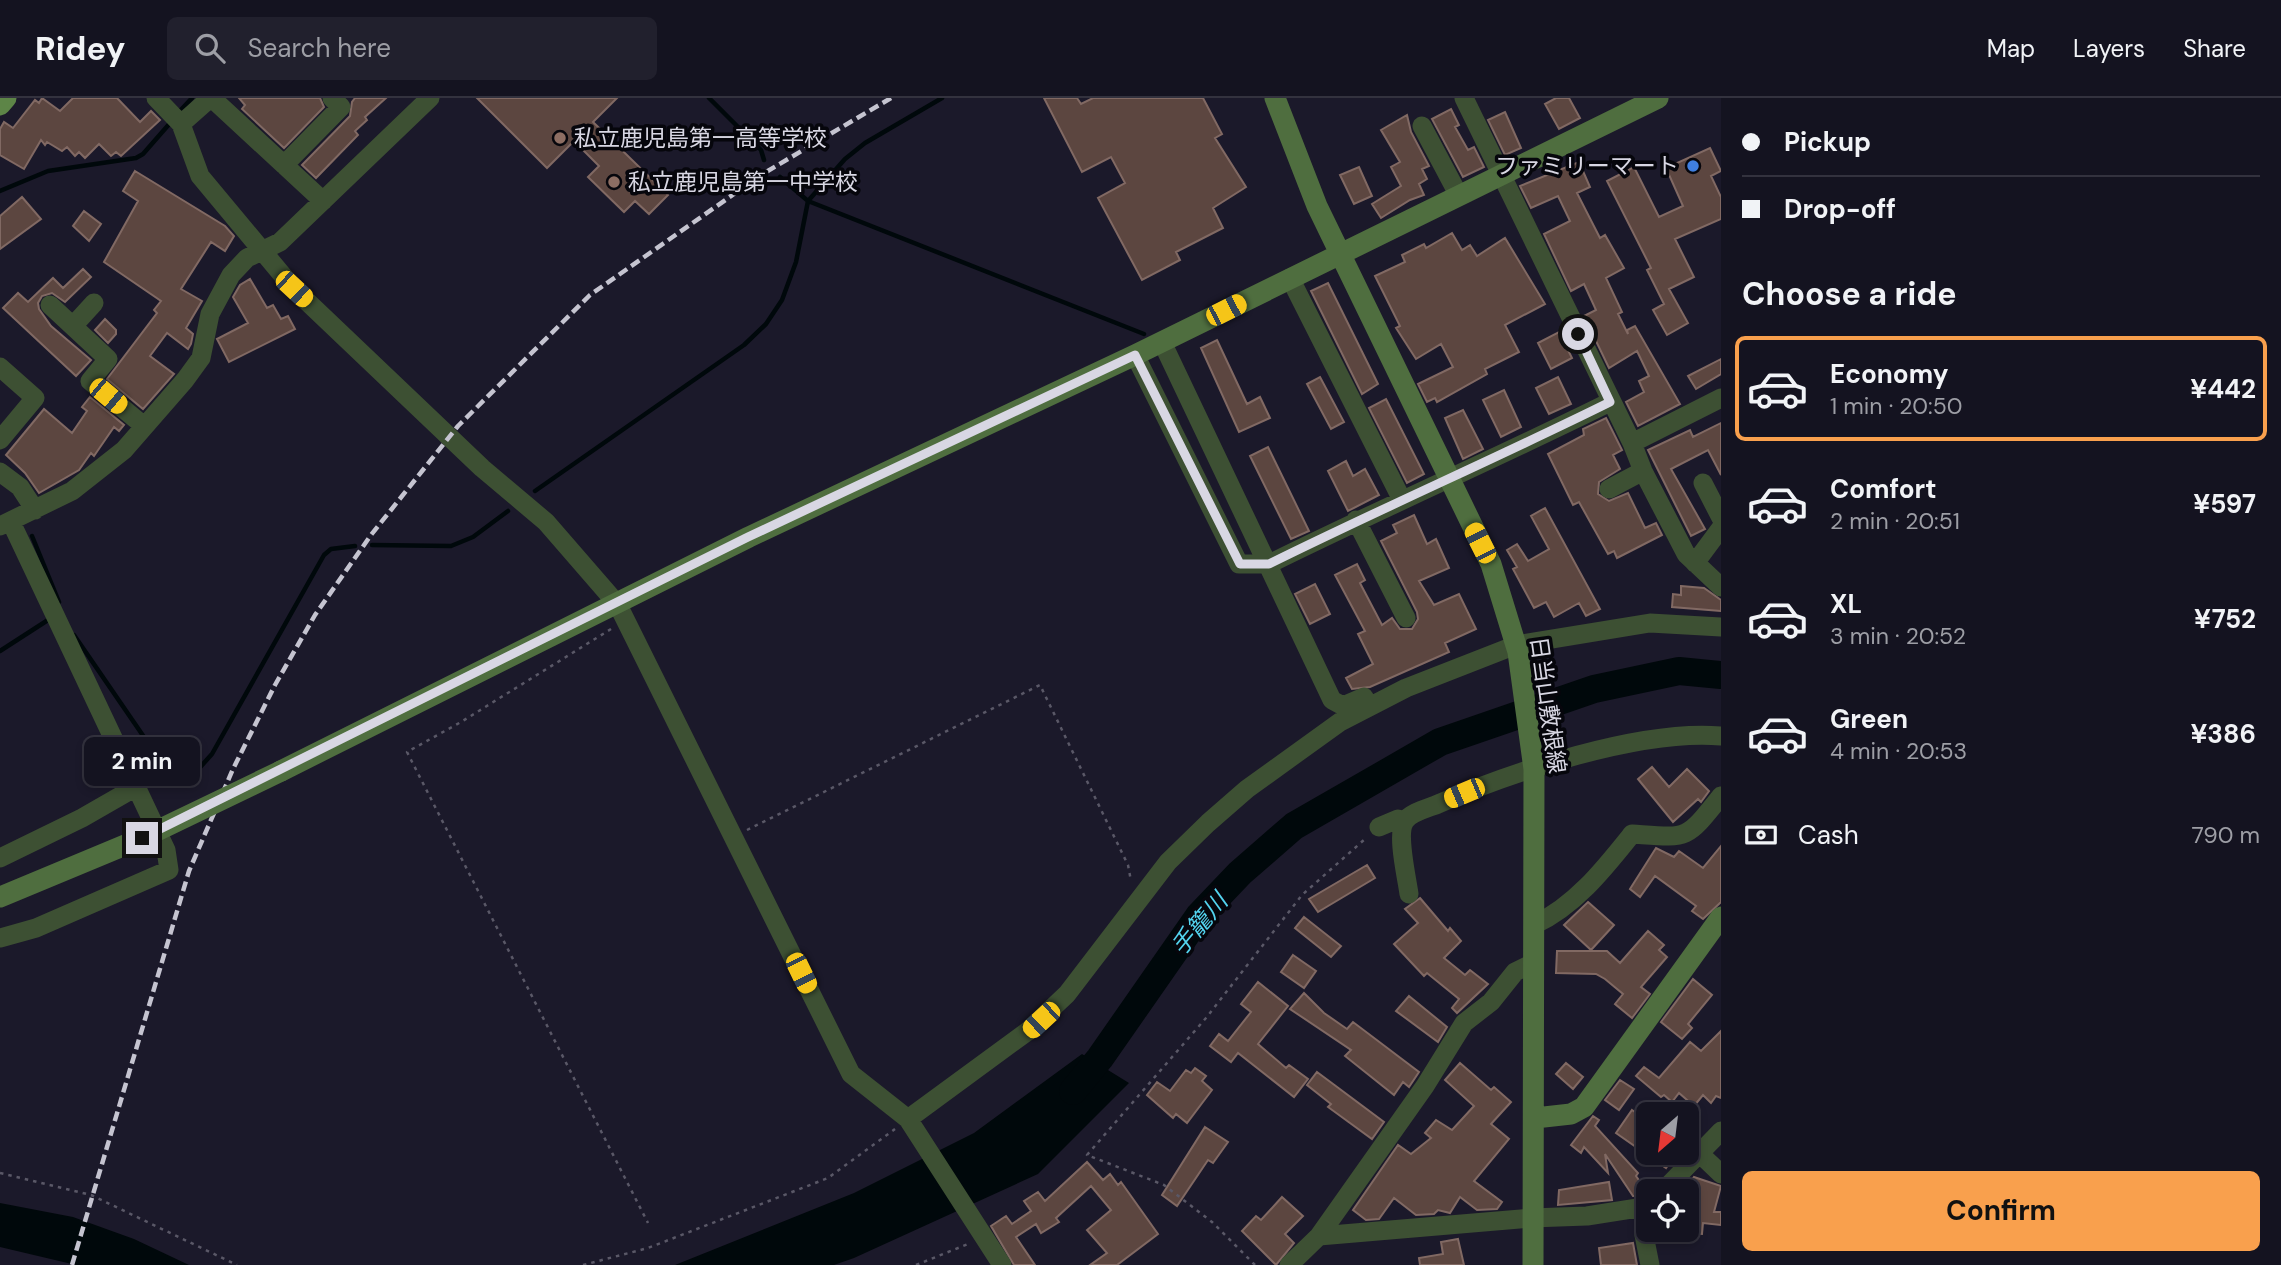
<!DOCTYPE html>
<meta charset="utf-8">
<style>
body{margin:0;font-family:"DM Sans","Noto Sans JP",sans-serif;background:#21202d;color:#f1f3f6;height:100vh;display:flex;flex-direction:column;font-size:26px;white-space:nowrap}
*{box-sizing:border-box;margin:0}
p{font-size:23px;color:#9d9ea5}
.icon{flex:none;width:38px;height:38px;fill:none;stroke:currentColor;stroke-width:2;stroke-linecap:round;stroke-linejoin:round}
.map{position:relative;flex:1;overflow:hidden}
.details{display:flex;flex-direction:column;background:#141320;width:560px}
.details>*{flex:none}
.hud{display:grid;align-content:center;height:154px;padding:0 21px;background:#141320}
.needle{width:46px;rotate:208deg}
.fabs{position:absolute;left:1636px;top:1004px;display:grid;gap:14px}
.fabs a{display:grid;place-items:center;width:63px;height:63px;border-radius:10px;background:#141320;box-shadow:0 4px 10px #0003,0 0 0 2px #33323e;font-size:35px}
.end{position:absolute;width:32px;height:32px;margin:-16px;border:9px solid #d8d7e3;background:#111;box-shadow:0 0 0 4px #111}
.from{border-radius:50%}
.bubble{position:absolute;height:49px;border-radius:10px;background:#141320;box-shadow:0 4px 10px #0003,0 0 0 2px #33323e;font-size:23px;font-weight:700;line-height:49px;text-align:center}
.car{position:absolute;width:21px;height:42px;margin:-21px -10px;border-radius:9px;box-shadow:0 0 5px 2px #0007;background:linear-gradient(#f5c518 24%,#345 0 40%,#f5c518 0 76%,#345 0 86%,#f5c518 0)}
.hud b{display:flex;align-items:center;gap:24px;height:66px;font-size:26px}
.hud b+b{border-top:2px solid #33323e}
.hud i{width:18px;height:18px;background:#f1f3f6}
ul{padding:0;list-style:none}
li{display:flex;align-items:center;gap:21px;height:105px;margin:0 14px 10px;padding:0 7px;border:4px solid transparent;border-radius:10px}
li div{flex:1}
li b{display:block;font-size:26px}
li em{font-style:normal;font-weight:700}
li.selected{border-color:#f9a04d}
li>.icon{width:63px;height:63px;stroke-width:1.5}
h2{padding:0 21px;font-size:32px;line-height:84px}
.pay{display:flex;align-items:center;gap:18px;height:77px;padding:0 21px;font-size:26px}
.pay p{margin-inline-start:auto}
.action{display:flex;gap:14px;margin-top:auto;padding:14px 21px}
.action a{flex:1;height:80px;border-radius:10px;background:#f9a04d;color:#111;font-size:28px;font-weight:700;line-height:80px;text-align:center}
header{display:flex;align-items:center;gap:42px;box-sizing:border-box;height:98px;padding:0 35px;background:#141320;border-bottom:2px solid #33323e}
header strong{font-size:33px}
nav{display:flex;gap:38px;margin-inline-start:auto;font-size:24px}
.search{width:490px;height:63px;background:#21202d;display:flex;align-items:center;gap:18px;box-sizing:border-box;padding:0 24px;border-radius:10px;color:#9d9ea5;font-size:26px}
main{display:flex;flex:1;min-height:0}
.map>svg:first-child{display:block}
.water{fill:#00080b}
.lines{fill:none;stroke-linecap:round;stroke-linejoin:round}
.stream{stroke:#00080b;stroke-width:4.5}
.river{stroke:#00080b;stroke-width:28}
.building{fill:#5c4640;stroke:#816963;stroke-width:2}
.path{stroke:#5a5867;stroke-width:2.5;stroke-dasharray:3.5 5;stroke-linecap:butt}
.street{stroke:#3d5033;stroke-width:19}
.secondary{stroke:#4f6e3f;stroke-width:21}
.primary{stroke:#5d8547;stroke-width:21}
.rail{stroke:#c5c4d0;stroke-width:4.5;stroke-dasharray:10 5;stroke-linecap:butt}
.secondary-bridge{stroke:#4f6e3f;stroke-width:21}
.route{stroke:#d8d7e3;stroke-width:9}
.education-dot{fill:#8d6e63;stroke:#06060c;stroke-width:2.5}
.shop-dot{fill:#3f7fe0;stroke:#06060c;stroke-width:2.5}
.labels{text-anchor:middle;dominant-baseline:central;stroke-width:7;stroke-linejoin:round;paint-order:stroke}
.poi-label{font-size:23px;fill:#d8d7e3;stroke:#06060c;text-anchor:start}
.street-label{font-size:23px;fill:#d8d7e3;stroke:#06060c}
.water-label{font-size:24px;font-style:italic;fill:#53d3ee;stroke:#06060c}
</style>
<header>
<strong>Ridey</strong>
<div class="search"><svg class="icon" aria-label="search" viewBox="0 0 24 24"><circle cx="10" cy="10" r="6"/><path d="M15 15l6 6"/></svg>Search here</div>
<nav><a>Map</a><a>Layers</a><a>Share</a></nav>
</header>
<main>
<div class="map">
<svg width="1721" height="1167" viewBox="0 0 1721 1167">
<rect width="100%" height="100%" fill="#1b192a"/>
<path class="water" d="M1082 956 1129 985 1038 1076 854 1160 834 1167H675L854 1095 974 1035Z
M0 1105 73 1119 134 1141 189 1167H76L0 1149Z"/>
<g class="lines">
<path class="stream" d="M709 0 761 52 764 62
M179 14 192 0
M780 79 808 103 1144 236
M0 93 48 73 136 60 143 56 171 24
M535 393 744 247 766 226 782 202 796 164 808 103 845 61 865 45 942 0
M32 438 59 504
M372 447 451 448 473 439 508 413
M74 537 157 658 169 681 180 685 194 676 212 656 324 457 331 451 355 448
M0 553 48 522"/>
<path class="river" d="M1073 993 1100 960 1199 818 1240 775 1294 728 1440 644 1594 591 1679 573 1721 577"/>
</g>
<path class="building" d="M42 0 60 13 73 0H117L140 24 151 13 160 22 121 58 116 54 111 58 99 46 85 60 79 54 75 58 67 49 62 53 47 44 45 47 41 42 24 71 0 57V31L4 24 13 30 35 2 39 5Z
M239 0H320L324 9 284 50 242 11 245 7Z
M355 0H386L365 19 367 22 355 33 358 37 316 80 302 67 350 18 352 4Z
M477 0H617L593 24 668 97 649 116 635 103 624 114 588 79 599 68 574 43 547 70Z
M1044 0H1077L1081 6 1093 0H1203L1222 36 1215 40 1246 89 1213 110 1223 130 1176 154 1180 162 1142 182 1098 100 1125 85 1111 59 1082 74Z
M1556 0H1569L1580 20 1559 31 1545 6Z
M1451 11 1459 27 1455 29 1468 52 1474 49 1484 69 1463 79 1432 21Z
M1505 14 1521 50 1505 57 1488 22Z
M1407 17 1411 34 1429 68 1422 71 1427 81 1419 86 1424 97 1410 102 1381 120 1372 106 1401 88 1391 69 1400 64 1381 32Z
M1710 50 1721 73 1711 78 1721 99V121L1675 141 1694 179 1669 191 1688 225 1667 237 1653 212 1664 206 1647 172 1651 170 1607 83 1634 69 1659 119 1683 108 1666 70Z
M1579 64 1590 89 1577 95 1600 140 1605 137 1624 170 1606 180 1622 214 1618 216 1628 236 1627 232 1635 228 1680 306 1638 328 1626 304 1644 294 1639 283 1649 278 1637 253 1609 270 1584 218 1596 212 1584 186 1571 193 1544 136 1570 123 1558 98 1531 110 1520 88Z
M1359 69 1372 98 1354 106 1340 77Z
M135 73 225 128 234 138 225 153 211 144 181 191 202 203 186 230 193 236 191 246 188 251 167 235 150 258 174 276 143 311 107 281 157 215 154 212 161 203 104 164 138 103 123 93Z
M22 99 41 121 0 151V118Z
M84 113 101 126 89 143 73 128Z
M1452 135 1462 152 1470 147 1477 158 1505 140 1545 206 1505 227 1519 254 1485 271 1487 276 1437 304 1435 300 1427 304 1418 286 1453 269 1441 246 1416 261 1396 230 1400 228 1375 178 1405 164 1402 157 1424 146 1426 150Z
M83 171 91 179 65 204 52 195 42 198 38 205 39 211 51 228 91 262 76 278 3 210 18 195 28 204 53 180 63 190Z
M250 181 267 210 273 207 281 221 288 218 295 231 229 264 217 241 248 225 233 199 240 187Z
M1328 185 1378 286 1362 296 1311 193Z
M105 221 116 232V236L108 245 95 232Z
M1559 234 1572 260 1551 271 1538 245Z
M1217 242 1247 306 1260 299 1270 320 1239 334 1201 250Z
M1721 261V276L1696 291 1688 278Z
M1320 279 1344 324 1331 331 1307 286Z
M1558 279 1571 306 1549 316 1536 290Z
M1504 292 1521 329 1501 339 1483 302Z
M90 299 124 327 119 333 114 329 94 358 91 355 79 372 39 395 25 375 6 357 44 311 72 335 87 313 82 309Z
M1386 301 1424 376 1407 385 1369 310Z
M1463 312 1483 351 1463 361 1445 320Z
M1606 320 1622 352 1613 357 1620 371 1599 384 1598 396 1609 403 1628 395 1645 430 1656 425 1662 437 1617 460 1614 453 1608 456 1579 404 1573 407 1548 356 1584 337 1583 331Z
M1721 325V377L1708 352 1671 371 1705 431 1691 438 1648 352 1690 332 1693 339Z
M1268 349 1309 433 1291 441 1250 358Z
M1346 363 1353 378 1365 371 1379 397 1348 413 1328 373Z
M1545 410 1600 511 1586 518 1579 505 1554 519 1546 504 1534 510 1513 471 1517 469 1507 452 1517 446 1528 463 1549 451 1531 418Z
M1414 417 1427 446 1436 441 1449 470 1419 483 1434 507 1459 496 1476 531 1445 545 1449 554 1370 589 1352 591 1346 580 1373 566 1358 536 1365 533 1335 477 1357 466 1365 482 1360 485 1382 527 1392 520 1400 531H1412L1418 521 1417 514 1381 443 1397 435 1393 427Z
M1315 486 1330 516 1310 526 1295 496Z
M1681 488 1704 490 1721 502V513L1672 509 1673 496 1681 497Z
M1652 669 1669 689 1687 671 1709 693 1701 704 1698 701 1673 724 1638 681Z
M1721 748V804L1703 821 1692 813 1696 808 1655 778 1640 799 1630 791 1656 750 1674 759 1679 753 1703 770Z
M1367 767 1375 780 1318 814 1309 801Z
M1420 800 1448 833 1450 830 1461 843 1444 860 1465 877 1470 872 1488 886 1457 915 1452 910 1459 901 1427 875 1424 878 1394 846 1418 825 1405 811Z
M1588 804 1614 827 1591 852 1564 827Z
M1304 819 1341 848 1331 859 1295 830Z
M1648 833 1664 847 1659 852 1667 859 1641 889 1650 896 1632 920 1615 906 1623 896 1605 881 1596 876 1556 875 1557 853H1607L1620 865Z
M1293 857 1316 873 1304 890 1281 874Z
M1693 881 1712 897 1688 926 1692 930 1682 941 1661 924Z
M1258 884 1288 908 1258 946 1286 970 1289 967 1308 981 1294 999 1238 955 1231 964 1210 948 1219 936 1228 943 1251 914 1241 906Z
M1304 895 1324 915 1347 931 1353 924 1419 974 1409 989 1403 984 1394 997 1345 958 1351 952 1290 911Z
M1409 898 1447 929 1438 944 1396 913Z
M1721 933V1000L1716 998 1711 1005 1703 997 1694 1008 1679 995 1672 1004 1664 997 1661 999 1636 978 1644 969 1659 980 1690 944 1701 953Z
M1460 965 1491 992 1494 989 1511 1004 1491 1026 1509 1041 1474 1083 1502 1104 1497 1111 1477 1112 1460 1099 1450 1115 1438 1112 1434 1116 1416 1117 1394 1100 1379 1121 1366 1122 1353 1112 1398 1047 1411 1056 1431 1040 1425 1035 1436 1022 1452 1032 1474 1008 1445 982Z
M1566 965 1583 979 1573 991 1556 976Z
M1195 970 1206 978 1202 983 1212 992 1187 1025 1176 1016 1173 1020 1147 997 1157 984 1170 993 1186 972 1191 975Z
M1317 974 1384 1024 1372 1041 1328 1009 1331 1006 1307 987Z
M1620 982 1634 991 1619 1012 1605 1002Z
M1632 1012 1648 1023V1055H1676L1666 1070 1616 1035Z
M1593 1018 1599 1022 1595 1028 1638 1075 1636 1078 1646 1092 1638 1098H1633L1605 1056 1608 1075 1584 1049 1581 1055 1571 1047Z
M1205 1029 1228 1044 1213 1065 1208 1062 1177 1108 1162 1097Z
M1087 1064 1103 1082 1110 1076 1118 1087 1121 1084 1158 1136 1117 1167H1090L1107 1155 1087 1132 1111 1112 1091 1088 1056 1120 1059 1124 1041 1135 1036 1126 1016 1139 1035 1167H1014L991 1128 1006 1118 1012 1126 1031 1113 1024 1103 1038 1094 1045 1103Z
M1694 1079 1721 1088 1714 1114H1721V1127L1703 1125 1702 1136 1687 1135V1089Z
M1609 1084 1612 1102 1558 1107 1559 1092Z
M1282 1099 1303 1118 1285 1136 1294 1145 1276 1167 1242 1133 1256 1118 1261 1122Z
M1458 1141 1464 1167H1420L1419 1160 1443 1156 1441 1144Z
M1633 1145 1637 1167H1601L1599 1150Z"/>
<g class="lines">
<path class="path" d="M611 531 461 624 407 654 648 1125
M747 732 1040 587 1128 767 1131 783
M0 1075 91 1097 237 1167
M583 1167 648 1150 828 1080 895 1031
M916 1167 968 1146
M1255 1167 1212 1124 1164 1087 1087 1057 1206 920 1302 797 1365 741"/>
<path class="street" d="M156 0 181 26 200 78 294 191 482 370 546 424 618 507 851 976 908 1021 1002 1167
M1464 0 1632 345 1643 373 1686 456 1721 489
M181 26 207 3H215L323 103
M1422 28 1458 96
M284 67 341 9 332 0
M1290 180 1401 400
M50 207 108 261 90 283 144 328
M73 228 94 205
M1162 244 1332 602 1343 608 1364 599
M1135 257 1239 466H1269C1382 410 1497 360 1610 304
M0 269 35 300 0 342
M1632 345 1721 300
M0 374 20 389 35 412
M1703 385 1721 420
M1609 391 1643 373
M1356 422 1406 520
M0 428 72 393 124 352 185 282 201 260 210 216 231 177 247 160 280 144 430 0
M1695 465 1721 430
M1379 729 1398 721 1404 723
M0 760 82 720 136 689
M1409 796C1407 780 1396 735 1405 723 1411 714 1429 710 1438 706 1512 674 1640 631 1721 638
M1534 827C1575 808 1604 771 1632 736 1689 740 1685 743 1721 698
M0 840 36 830 169 772 166 752 11 424
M908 1021 1028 933 1067 896 1168 764 1208 725 1247 691 1340 624 1406 590 1516 547 1650 525 1721 529
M1699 1055 1721 1076
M1662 1094 1721 1033
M1648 1106 1644 1109V1137L1650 1167
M1319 1138 1425 988 1464 925 1491 904 1515 874 1533 865
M1289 1167 1319 1138 1531 1120 1587 1118 1644 1109"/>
<path class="secondary" d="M1275 0 1317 108 1491 466 1518 554 1534 671 1533 1167
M281 673 749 439 1135 257 1658 0
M0 799 142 740
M1535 1020 1571 1016 1584 1009 1721 819"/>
<path class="primary" d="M0 7 6 0"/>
<path class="rail" d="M72 1167 189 773 233 671 275 587 315 517 371 437 458 328 590 197 761 77 891 0"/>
<path class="secondary-bridge" d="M142 740 281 673"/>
</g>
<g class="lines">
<path class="route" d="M142 740 748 439 1135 257 1240 466H1269C1382 410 1497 360 1610 304L1578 236"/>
</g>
<g class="education-dot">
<circle cx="560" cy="40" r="7"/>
<circle cx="614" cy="84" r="7"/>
</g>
<circle class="shop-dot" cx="1693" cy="68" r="7"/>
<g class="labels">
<g class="poi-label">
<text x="574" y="40">私立鹿児島第一高等学校</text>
<text x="1679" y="68" text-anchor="end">ファミリーマート</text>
<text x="628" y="84">私立鹿児島第一中学校</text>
</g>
<g class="street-label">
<text transform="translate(1548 607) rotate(82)">日当山敷根線</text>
</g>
<g class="water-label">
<text transform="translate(1199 826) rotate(-50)">手籠川</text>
</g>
</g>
</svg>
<div class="fabs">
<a><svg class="needle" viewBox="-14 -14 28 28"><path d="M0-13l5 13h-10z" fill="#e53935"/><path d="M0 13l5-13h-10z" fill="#9d9ea5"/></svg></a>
<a><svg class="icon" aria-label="locate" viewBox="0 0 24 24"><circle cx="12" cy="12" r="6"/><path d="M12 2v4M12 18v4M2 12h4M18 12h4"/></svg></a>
</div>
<i class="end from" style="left:1578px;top:236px"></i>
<i class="end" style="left:142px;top:740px"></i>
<div class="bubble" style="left:84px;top:639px;width:116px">2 min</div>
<i class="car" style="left:294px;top:191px;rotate:133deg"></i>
<i class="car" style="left:1226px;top:212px;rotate:63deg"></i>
<i class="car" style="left:108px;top:298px;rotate:130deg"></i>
<i class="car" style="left:1480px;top:445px;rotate:333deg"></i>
<i class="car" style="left:1464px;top:695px;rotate:247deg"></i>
<i class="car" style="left:801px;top:875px;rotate:154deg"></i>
<i class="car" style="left:1041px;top:922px;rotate:227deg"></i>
</div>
<section class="details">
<div class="hud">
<b><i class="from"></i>Pickup</b>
<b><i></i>Drop-off</b>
</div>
<h2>Choose a ride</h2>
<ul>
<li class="selected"><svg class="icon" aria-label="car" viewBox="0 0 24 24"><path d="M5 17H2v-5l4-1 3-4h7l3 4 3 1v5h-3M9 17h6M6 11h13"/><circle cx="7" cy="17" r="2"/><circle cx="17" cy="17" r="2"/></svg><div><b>Economy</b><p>1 min · 20:50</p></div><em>¥442</em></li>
<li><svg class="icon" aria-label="car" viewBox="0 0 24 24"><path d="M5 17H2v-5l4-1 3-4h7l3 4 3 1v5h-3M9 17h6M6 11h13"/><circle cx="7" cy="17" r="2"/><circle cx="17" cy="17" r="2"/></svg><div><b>Comfort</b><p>2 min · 20:51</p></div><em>¥597</em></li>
<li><svg class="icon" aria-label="car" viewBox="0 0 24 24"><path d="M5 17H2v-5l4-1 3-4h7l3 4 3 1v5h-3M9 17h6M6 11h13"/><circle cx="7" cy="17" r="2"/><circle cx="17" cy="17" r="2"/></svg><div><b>XL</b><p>3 min · 20:52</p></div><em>¥752</em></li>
<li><svg class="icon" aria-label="car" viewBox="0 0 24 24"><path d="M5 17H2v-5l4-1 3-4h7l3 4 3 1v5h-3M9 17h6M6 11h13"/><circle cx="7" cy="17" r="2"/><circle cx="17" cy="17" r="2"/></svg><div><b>Green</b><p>4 min · 20:53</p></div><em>¥386</em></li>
</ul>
<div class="pay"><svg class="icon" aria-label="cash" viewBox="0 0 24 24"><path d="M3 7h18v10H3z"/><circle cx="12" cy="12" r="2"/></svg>Cash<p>790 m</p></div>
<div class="action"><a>Confirm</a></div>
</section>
</main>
